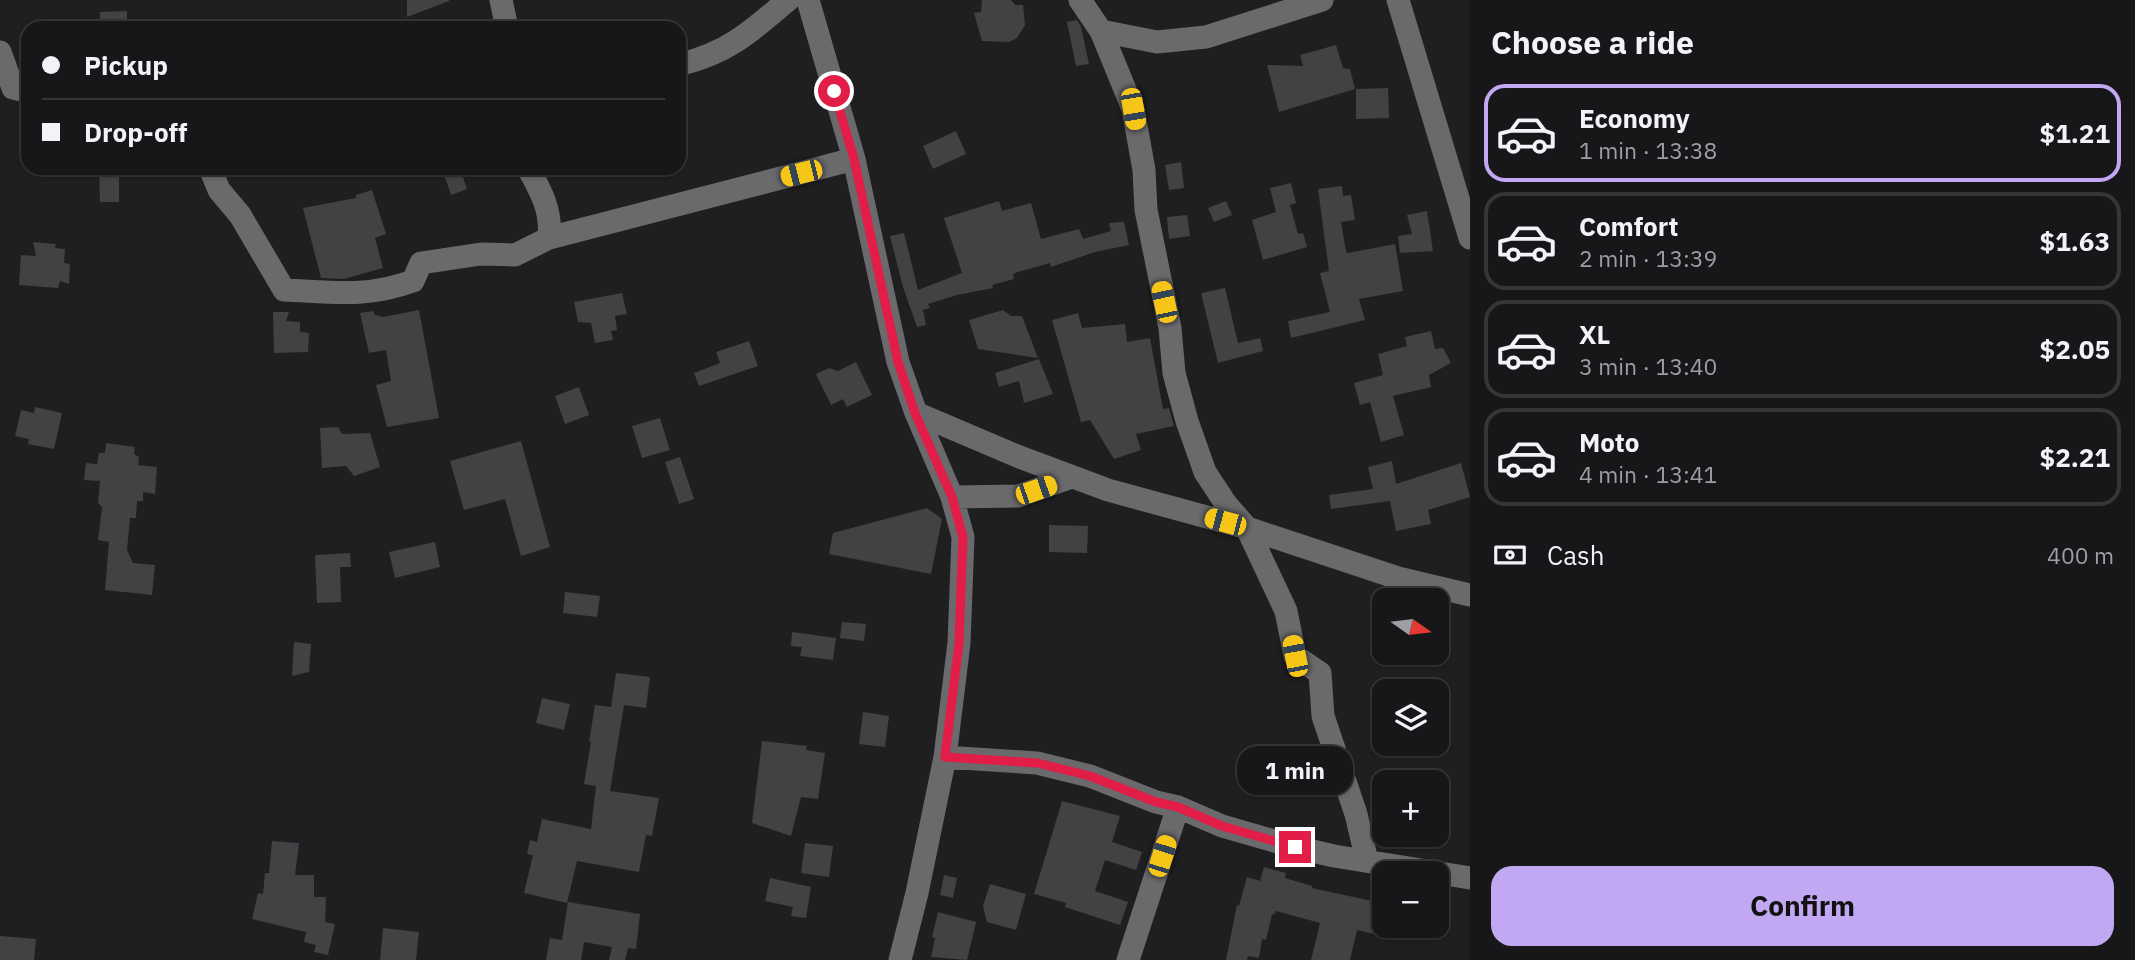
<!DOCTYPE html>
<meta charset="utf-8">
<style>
body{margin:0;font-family:"IBM Plex Sans",sans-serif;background:#242325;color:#f1f3f6;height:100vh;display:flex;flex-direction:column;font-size:26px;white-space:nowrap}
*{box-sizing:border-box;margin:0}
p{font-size:23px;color:#9e9fa2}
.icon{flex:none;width:38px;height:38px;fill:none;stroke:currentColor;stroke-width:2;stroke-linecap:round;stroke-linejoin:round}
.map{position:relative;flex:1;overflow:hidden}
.panel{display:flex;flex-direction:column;background:#171618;width:665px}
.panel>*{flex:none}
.guide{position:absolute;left:21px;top:21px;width:665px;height:154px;border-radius:21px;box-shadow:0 2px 5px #0004,0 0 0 2px #363537;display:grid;align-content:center;height:154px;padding:0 21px;background:#171618}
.needle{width:46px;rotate:104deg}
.fabs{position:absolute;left:1372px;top:588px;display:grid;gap:14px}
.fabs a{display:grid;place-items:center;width:77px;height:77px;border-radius:14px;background:#171618;box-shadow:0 2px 5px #0004,0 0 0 2px #363537;font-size:35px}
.end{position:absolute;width:32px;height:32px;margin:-16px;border:9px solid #e11d48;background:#fff;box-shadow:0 0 0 4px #fff}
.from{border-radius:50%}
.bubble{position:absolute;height:49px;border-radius:21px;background:#171618;box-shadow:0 2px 5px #0004,0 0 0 2px #363537;font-size:23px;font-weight:700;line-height:49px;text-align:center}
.car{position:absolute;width:21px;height:42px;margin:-21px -10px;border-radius:9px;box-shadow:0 0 5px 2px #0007;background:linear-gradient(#f5c518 24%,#345 0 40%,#f5c518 0 76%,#345 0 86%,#f5c518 0)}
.guide b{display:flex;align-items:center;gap:24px;height:66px;font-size:26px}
.guide b+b{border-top:2px solid #363537}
.guide i{width:18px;height:18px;background:#f1f3f6}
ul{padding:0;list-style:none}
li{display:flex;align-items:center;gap:21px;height:98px;margin:0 14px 10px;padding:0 7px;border:4px solid #363537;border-radius:21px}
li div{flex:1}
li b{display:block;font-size:26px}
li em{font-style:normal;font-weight:700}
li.selected{border-color:#c2a8f2}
li>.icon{width:63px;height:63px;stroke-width:1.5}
h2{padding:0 21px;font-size:32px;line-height:84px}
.pay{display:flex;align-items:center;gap:18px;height:77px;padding:0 21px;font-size:26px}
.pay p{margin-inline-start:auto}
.button{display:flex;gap:14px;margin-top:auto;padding:14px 21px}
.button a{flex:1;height:80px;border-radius:21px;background:#c2a8f2;color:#111;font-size:28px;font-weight:700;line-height:80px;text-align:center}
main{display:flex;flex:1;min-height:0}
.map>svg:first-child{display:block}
.building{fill:#424144}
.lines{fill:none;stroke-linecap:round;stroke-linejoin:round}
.minor{stroke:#6a696c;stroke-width:23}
.route{stroke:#e11d48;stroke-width:9}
</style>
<main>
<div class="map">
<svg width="1470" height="960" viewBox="0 0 1470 960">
<rect width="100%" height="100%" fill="#1f1e20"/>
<path class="building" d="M407 0H449V1L407 17Z
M982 0H1011L1015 5H1023L1025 25 1017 38 1009 42 982 41 974 13 981 12Z
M127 11V28H100V12Z
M1077 20 1081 27 1089 64 1076 66 1067 22Z
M1336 45 1343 68 1350 69 1355 89 1279 112 1267 65 1303 66 1300 55Z
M1388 88 1389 118 1356 119V89Z
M956 131 966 154 933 169 923 146Z
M1181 162 1184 188 1169 190 1165 165Z
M99 168H119V202H100Z
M442 168H460L467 189 451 195Z
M1291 183 1296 203 1290 205 1298 234 1303 233 1307 247 1263 260 1252 220 1276 212 1270 188Z
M1342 186 1343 196 1351 195 1355 220 1341 222 1346 251 1348 253 1395 244 1403 291 1359 299 1365 320 1291 338 1288 321 1330 312 1320 273 1329 271 1318 189Z
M372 190 386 234 375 238 383 268 344 279 321 278 303 208 356 198V195Z
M999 201 1002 211 1031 203 1041 239 1079 229 1083 239 1111 231 1109 223 1124 222 1129 245 1095 252 1051 267 1050 263 1018 272 1013 274 1014 279 992 285 993 288 957 295 928 304 930 308 923 310 926 325 917 327 903 287 890 236 904 233 918 290 962 273 944 218Z
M1226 201 1232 215 1214 222 1208 208Z
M1427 211 1433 251 1400 253 1398 236 1412 234 1407 215Z
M1187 215 1190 236 1169 239 1167 217Z
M33 242 56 244 55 248 65 249 64 263 70 264 69 284 60 281 58 288 19 285 21 255 36 256Z
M1225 288 1238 343 1260 338 1263 351 1218 363 1201 293Z
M622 293 627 314 615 316 617 330 611 331 613 340 595 343 591 323 578 322 574 302Z
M419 310 439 418 387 427 376 385 391 381 386 350 369 353 360 313 373 311 375 315 383 317Z
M1003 310 1011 316H1022L1038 358 978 349 969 320Z
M273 312H289L286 321 300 322V332L309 333 308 352 274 353Z
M1078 313 1082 328 1125 324 1127 342 1150 338 1163 409 1169 408 1174 426 1136 434 1141 450 1114 459 1090 420 1081 422 1052 320Z
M1431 331 1435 349 1443 348 1451 363 1429 375 1431 387 1393 396 1404 435 1381 442 1370 402 1360 405 1354 383 1383 375 1378 354 1407 346 1405 337Z
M749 341 758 366 699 386 694 373 720 363 716 352Z
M1039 359 1053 394 1024 403 1019 381 999 387 995 373Z
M856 362 872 395 847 407 843 399 831 405 816 374 829 368 838 371Z
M579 387 589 415 565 424 555 396Z
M35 407 62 413 54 449 28 444 29 439 15 436 21 410 34 413Z
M660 418 670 450 642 458 632 426Z
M338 427 342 434 370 433 380 467 354 476 346 466 322 468 320 428Z
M521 441 550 547 521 556 505 499 464 510 450 461Z
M106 443 135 447 134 454 139 457 138 465 157 467 155 494 143 492V501H137L136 518H130L127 550 133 563 155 565 152 595 105 590 109 542 98 540 102 507 98 503 100 481 84 480 86 463 97 464 99 453H105Z
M680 457 694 499 679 504 665 462Z
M1392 461 1396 484 1461 463 1470 497 1428 510 1431 524 1396 531 1390 501 1331 509 1329 495 1373 489 1368 467Z
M927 508 942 519 931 574 829 554 833 533Z
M1049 525 1088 526 1087 553 1049 552Z
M435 542 440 567 395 578 389 552Z
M350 553 351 567H340L341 602 317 603 315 555Z
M565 592 600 596 597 617 563 613Z
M842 622 866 624 864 641 840 638Z
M792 632 836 638 833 660 800 656 802 647 791 646Z
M294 642 311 644 309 672 292 676Z
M616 673 650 677 646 708 624 705 610 791 659 798 652 836 646 835 639 872 577 861 567 903 524 893 533 855 527 854 530 840 537 842 542 819 591 829 596 786 584 784 591 742H589L595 705 611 707Z
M542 698 570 704 564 730 536 723Z
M863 712 889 716 885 747 859 744Z
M762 741 807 746 806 750 825 753 818 799 801 797 791 836 752 823Z
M1062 801 1120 816 1112 842 1142 852 1136 870 1105 860 1095 891 1128 902 1120 925 1065 907 1066 903 1034 894Z
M272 841 299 843 295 875H314V897H326L325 922 335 924 328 955 314 952 316 945 304 942 306 932 252 919 258 893 263 894 265 873H269Z
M805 843 833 846 829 877 801 873Z
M1264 867 1286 873 1285 878 1312 886V888L1381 903 1374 934 1357 930 1350 960H1311L1320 923 1276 911 1274 915 1272 914 1266 940 1262 939 1259 958 1248 956 1247 960H1226L1237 905 1239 906 1247 877 1260 881Z
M944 875 957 878 953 898 940 895Z
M770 878 811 887 806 918 791 916 793 907 765 901Z
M990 884 1026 894 1016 930 987 922 983 906Z
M568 902 640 914 636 949 628 948 625 960H609L612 947 584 942 581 960H546L550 938 562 940Z
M938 912 976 922 967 960 931 957 935 938 932 937Z
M383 928 419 932 416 960H380Z
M0 936 36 939 34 960H0Z"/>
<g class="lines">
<path class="minor" d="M501 0 507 28
M808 0 854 159 898 362 916 413 952 497 963 537 959 643 945 757 917 893 900 960
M1080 0 1101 31 1157 42 1206 37 1322 0
M1398 0 1470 238
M1101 31 1133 109 1144 170 1146 210 1170 328 1174 373 1187 421 1205 472 1226 504 1247 528 1286 611 1295 656 1320 673 1323 716 1356 814 1367 861
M0 52 13 88 28 92
M681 64C728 53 753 30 788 0
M210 168 219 190 240 215 284 290C333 292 366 298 413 281L421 263 481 254 515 255 549 238 854 159
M528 168C541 191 552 211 549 238
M916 413 1017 456 1108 490 1247 528 1398 578 1470 595
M952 497 1018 496 1072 477
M945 757 1037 763 1090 776 1156 802 1178 807 1222 826 1295 847 1334 856 1470 878
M1128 960 1178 807"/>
</g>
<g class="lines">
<path class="route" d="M834 91 854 159 898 362 915 413 952 497 963 537 959 643 945 757 1037 763 1090 776 1156 802 1178 807 1222 826 1295 847"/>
</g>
</svg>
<div class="fabs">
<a><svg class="needle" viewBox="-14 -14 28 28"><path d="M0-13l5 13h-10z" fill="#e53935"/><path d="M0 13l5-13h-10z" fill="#9e9fa2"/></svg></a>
<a><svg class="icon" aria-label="layers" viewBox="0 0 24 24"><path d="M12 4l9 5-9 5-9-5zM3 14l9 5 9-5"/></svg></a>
<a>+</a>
<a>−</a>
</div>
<i class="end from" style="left:834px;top:91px"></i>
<i class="end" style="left:1295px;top:847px"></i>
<div class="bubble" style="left:1237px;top:746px;width:116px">1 min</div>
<i class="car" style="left:1133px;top:109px;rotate:170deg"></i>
<i class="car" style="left:801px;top:173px;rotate:256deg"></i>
<i class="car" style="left:1164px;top:302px;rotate:348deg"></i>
<i class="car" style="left:1036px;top:490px;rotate:71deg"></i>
<i class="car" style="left:1225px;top:522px;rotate:285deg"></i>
<i class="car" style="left:1295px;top:656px;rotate:349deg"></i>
<i class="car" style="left:1162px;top:856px;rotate:18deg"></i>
<div class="guide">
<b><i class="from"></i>Pickup</b>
<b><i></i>Drop-off</b>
</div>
</div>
<section class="panel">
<h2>Choose a ride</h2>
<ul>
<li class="selected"><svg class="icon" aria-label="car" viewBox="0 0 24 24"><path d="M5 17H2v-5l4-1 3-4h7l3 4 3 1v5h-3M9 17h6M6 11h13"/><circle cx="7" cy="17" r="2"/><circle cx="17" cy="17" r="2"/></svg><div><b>Economy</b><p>1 min · 13:38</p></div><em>$1.21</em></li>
<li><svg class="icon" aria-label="car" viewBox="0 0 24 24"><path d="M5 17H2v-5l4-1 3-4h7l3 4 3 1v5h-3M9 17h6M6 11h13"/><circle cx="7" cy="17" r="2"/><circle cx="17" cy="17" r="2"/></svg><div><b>Comfort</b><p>2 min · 13:39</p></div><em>$1.63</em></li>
<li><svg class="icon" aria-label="car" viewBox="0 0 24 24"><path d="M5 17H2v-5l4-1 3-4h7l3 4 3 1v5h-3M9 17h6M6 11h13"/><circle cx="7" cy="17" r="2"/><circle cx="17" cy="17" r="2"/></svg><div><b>XL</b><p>3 min · 13:40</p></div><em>$2.05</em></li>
<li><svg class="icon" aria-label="car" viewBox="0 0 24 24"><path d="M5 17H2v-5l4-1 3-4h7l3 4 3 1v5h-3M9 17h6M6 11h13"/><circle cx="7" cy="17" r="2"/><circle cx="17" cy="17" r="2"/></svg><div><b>Moto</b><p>4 min · 13:41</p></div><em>$2.21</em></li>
</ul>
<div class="pay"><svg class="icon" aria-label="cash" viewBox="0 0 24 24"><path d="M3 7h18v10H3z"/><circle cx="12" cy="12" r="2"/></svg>Cash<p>400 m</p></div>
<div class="button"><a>Confirm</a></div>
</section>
</main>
